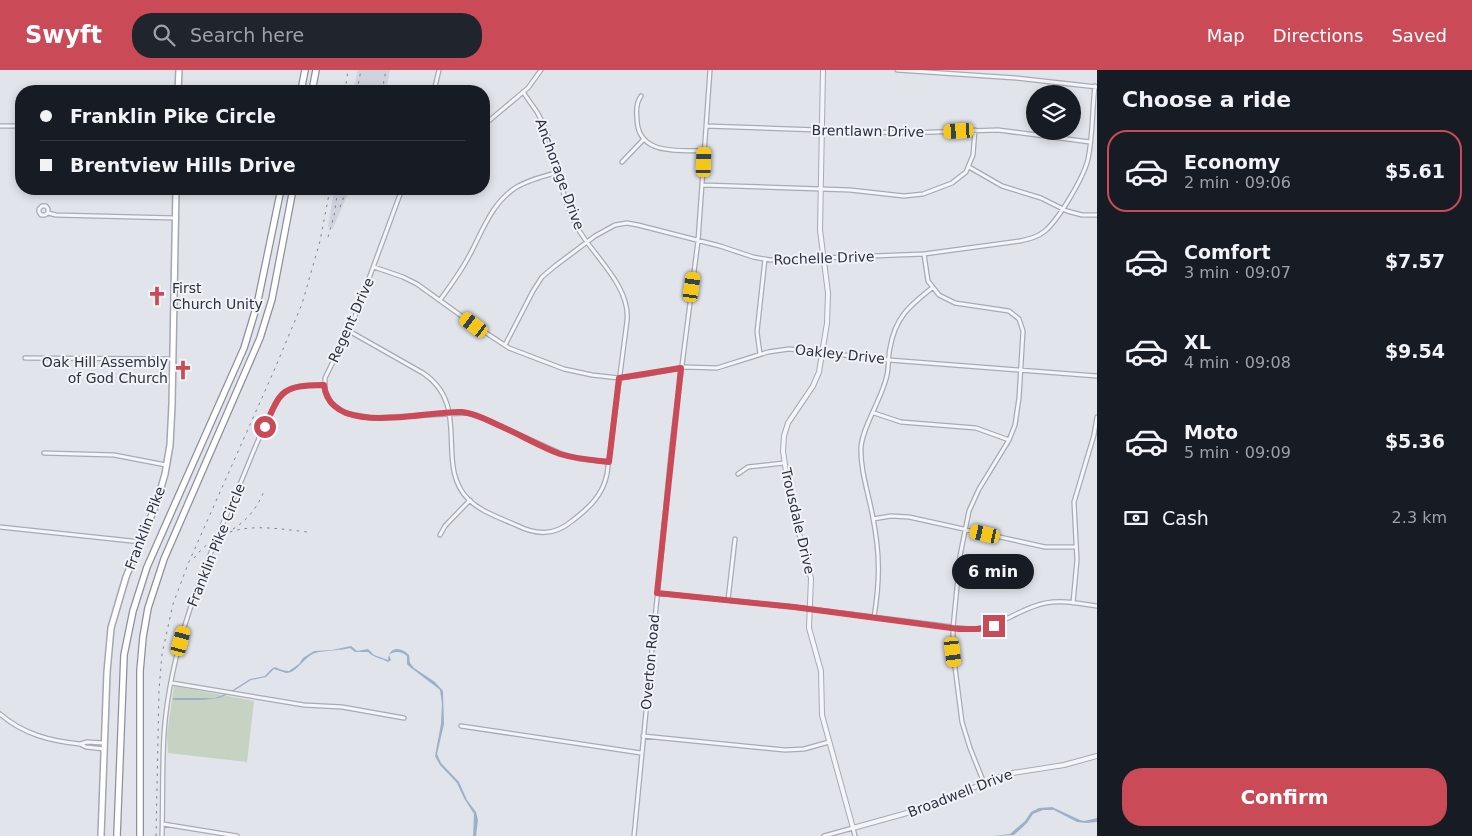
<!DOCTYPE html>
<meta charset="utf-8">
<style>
body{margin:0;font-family:"DejaVu Sans",sans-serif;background:#20242c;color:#f1f3f6;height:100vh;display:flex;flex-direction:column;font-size:19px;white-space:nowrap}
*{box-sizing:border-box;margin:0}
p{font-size:16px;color:#9ea1a6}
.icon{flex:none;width:28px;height:28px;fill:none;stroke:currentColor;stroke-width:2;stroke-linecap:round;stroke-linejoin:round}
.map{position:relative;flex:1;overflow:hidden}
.panel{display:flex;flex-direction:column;background:#171b24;width:375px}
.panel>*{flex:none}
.banner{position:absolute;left:15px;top:15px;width:475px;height:110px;border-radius:20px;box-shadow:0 2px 8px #0003;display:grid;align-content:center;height:110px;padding:0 25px;background:#171b24}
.controls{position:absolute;left:1026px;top:15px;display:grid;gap:10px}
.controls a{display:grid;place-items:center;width:55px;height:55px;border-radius:50%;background:#171b24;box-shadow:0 2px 8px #0003;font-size:25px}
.end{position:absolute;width:22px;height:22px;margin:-11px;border:6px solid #cb4a58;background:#fff;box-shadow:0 0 0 2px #fff}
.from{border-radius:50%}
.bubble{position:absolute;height:35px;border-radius:18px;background:#171b24;box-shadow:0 2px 8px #0003;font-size:16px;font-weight:600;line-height:35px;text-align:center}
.car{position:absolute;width:15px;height:30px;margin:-15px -8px;border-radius:6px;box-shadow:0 0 4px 1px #0007;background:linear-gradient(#f5c518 24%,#345 0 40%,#f5c518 0 76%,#345 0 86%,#f5c518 0)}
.banner b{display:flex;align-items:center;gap:18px;height:48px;font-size:19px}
.banner b+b{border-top:1px solid #363941}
.banner i{width:12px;height:12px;background:#f1f3f6}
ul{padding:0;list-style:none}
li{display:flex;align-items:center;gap:15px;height:82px;margin:0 10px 8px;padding:0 15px;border:2px solid transparent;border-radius:20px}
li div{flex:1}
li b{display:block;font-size:19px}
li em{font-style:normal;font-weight:600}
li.selected{border-color:#cb4a58}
li>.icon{width:45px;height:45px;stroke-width:1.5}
h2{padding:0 25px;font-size:22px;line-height:60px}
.pay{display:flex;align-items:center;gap:12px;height:55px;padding:0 25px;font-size:19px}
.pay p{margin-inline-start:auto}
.action{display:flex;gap:10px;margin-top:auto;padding:10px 25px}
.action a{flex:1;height:58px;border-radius:20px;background:#cb4a58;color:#fff;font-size:20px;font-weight:600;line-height:58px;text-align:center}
header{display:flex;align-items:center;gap:30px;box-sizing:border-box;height:70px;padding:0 25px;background:#cb4a58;color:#fff}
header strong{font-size:24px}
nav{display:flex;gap:28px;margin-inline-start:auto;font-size:18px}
.search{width:350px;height:45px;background:#20242c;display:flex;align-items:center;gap:12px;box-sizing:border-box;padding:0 18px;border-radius:20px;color:#9ea1a6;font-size:19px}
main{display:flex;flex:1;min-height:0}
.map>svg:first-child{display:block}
.built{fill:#d0d3dc}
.green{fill:#c6d3c3}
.water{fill:#9db0c9}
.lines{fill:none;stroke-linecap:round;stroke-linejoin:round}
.minor-casing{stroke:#a6abb4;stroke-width:5.5}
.tertiary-casing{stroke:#a6abb4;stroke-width:6}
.primary-casing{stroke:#a1a8b5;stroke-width:8}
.motorway-casing{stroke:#8991a0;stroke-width:8}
.minor{stroke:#f4f5f8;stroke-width:3}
.tertiary{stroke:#f4f5f8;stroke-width:4}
.primary{stroke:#fff;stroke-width:5}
.motorway{stroke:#fff;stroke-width:5.5}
.rail{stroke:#7b8393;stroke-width:1;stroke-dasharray:2.5 5;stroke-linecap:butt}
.route{stroke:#cb4a58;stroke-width:6}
.labels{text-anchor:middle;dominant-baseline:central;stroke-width:4;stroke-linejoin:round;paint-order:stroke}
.street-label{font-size:14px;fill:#2a3141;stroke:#f1f3f7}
.poi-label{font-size:14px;fill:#2a3141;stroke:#f1f3f7;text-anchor:start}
</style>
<header>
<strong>Swyft</strong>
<div class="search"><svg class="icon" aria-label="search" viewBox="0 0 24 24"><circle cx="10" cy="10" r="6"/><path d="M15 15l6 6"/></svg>Search here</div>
<nav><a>Map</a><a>Directions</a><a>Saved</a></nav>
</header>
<main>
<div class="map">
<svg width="1097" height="766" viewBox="0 0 1097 766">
<rect width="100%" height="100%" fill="#e1e4ea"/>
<path class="built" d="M358 0H390L386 21H353Z
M334 119H350L333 158 328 157Z"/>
<path class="green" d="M174 616 254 631 247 692 168 683 167 664Z"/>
<path class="water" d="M351 576 357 581 368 579 374 585 388 590C389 577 400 576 409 585L410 593 414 598 435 612 443 621 444 654 437 684 441 693 459 712 467 730 476 742 478 750 476 766H473L474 744 464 728 457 713 440 695 435 686 441 654 442 634 440 620 435 616 410 597 407 594V586C402 582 395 580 389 585L391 590 388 592C381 588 374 588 368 582H355L350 578C339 581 326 580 315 583 305 586 296 604 286 603 282 602 278 600 274 599L266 607 251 610 229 624 219 628 203 630H173V628H215L228 623 250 609 265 606C279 590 273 601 289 601L299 594 303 588 314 581 332 580Z
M1052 737 1080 750 1084 751 1097 748V752L1086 753 1077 752 1054 740H1043L1033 744 1027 753 1014 765 992 766 1010 764 1025 751 1031 742 1039 738Z"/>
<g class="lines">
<defs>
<path id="minor" d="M897 0 1016 8 1097 17
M434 21 439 0
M641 26C636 33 636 40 637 48 637 86 678 80 705 81
M484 55 528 18 541 0
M0 56H21
M706 56 904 63 998 60 1090 72
M622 92 643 70
M969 97 1002 116 1041 128 1067 141 1082 145H1097
M703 115 850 120 904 126 923 124 952 113 966 102 973 85 975 60
M402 119 354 249 325 308V320L331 333 345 343 373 348 467 343 487 350 562 384 580 389 609 392
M48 143 45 145H41L39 142V139L42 136H46L48 139V143L56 145 175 148
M924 184 928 211 939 225 955 233 1009 241 1019 249 1023 261 1019 328 1015 355 1009 370 979 419 969 441 960 486 953 558V582L962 652 970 678 984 713
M374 197 403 207 417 214 474 255 509 278 564 299 592 305 619 308 643 305 685 297 717 298 768 282 789 279 889 290 1097 306
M440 230C450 216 460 203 468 188 482 163 490 135 515 118 528 110 544 106 559 102
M349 261 423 303C473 336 433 395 469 430 482 442 500 448 516 455 536 465 554 466 572 451 589 438 603 425 607 404L627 251C631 216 593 186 577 157 560 126 557 88 544 55L537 42 523 22
M505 275 533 221 542 207 555 196 595 166 615 155 627 153 638 155 720 176 753 187 770 190 924 184 1020 171C1029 169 1038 167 1045 161 1059 149 1084 107 1088 89 1093 66 1092 40 1095 16
M760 284 757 262 765 189
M25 288 173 289
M874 343 901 352 976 358 1009 370
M44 383 114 385 166 395
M738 404 748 397 784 393
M873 449 891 446 909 447 1045 477H1076
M0 457 141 472
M440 465 445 456 470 430
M657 523 794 537 969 559C996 559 1011 544 1035 536 1055 528 1076 533 1097 536
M728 530 735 469
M1073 533 1077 490 1074 432 1094 365 1097 347
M874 547C880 511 880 484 873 448 869 425 860 400 861 377 863 355 882 329 887 305 889 296 888 287 890 278 895 248 909 236 932 218
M172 613 304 635 342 637 404 648
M0 644C23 664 50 671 80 674
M461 656 641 683
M643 666 785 680 804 679 829 672
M104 679 86 677 80 674 87 672 104 673
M163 754 237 766
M162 766C163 732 162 698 164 664 170 576 205 493 240 414 252 386 263 354 279 328 291 314 307 315 324 315
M634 766 672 373 698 171 710 0
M824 766 853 758 855 766"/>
<path id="tertiary" d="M823 0 820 160 828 223 827 253 819 302 813 316 788 353 784 366 783 381 790 429 811 508 809 558 821 601 822 645 853 758 925 738 1006 704 1064 695 1097 686"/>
<path id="primary" d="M178 21 179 0
M101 766 107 602 111 558 126 507 157 432 165 404 170 375 172 335 176 119"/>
<path id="motorway" d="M301 21 305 0
M312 21 316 0
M117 766 124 585 133 541 147 497 244 278 257 235 281 119
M140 766V601L143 567 148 538 164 489 260 268 272 229 293 119"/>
</defs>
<use href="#minor" class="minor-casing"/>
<use href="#tertiary" class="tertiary-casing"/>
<use href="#primary" class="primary-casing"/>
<use href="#motorway" class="motorway-casing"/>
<use href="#minor" class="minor"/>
<use href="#tertiary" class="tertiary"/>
<use href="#primary" class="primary"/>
<use href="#motorway" class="motorway"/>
<path class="rail" d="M345 21 348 0
M357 21 361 0
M382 21 386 0
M340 137 347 119
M328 167 334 146 338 119
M233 459C249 449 258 436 265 419
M194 488C225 449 264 457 307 462
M156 766 159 620 162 584 173 534 188 494 273 303 302 234 320 171 330 119"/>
</g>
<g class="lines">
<path class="route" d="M265 357C281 319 282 316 324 315 330 369 427 340 462 342 475 343 487 350 498 355 519 364 539 376 560 384 576 389 592 390 609 392L619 308 681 298 657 523 794 537 959 559H978L994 556"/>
</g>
<defs>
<symbol id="church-bare" viewBox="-9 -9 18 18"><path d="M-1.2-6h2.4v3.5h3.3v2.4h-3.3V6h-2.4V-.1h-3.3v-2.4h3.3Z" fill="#cb4a58" stroke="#f1f3f7" stroke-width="2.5" paint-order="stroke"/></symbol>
</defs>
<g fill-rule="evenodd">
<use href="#church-bare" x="143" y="212" width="28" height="28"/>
<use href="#church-bare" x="169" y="286" width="28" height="28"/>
</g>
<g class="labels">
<g class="street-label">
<text transform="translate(868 61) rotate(1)">Brentlawn Drive</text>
<text transform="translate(560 104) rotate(70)">Anchorage Drive</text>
<text transform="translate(824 188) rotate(-2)">Rochelle Drive</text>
<text transform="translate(351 250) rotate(-66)">Regent Drive</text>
<text transform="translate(840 284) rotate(6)">Oakley Drive</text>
<text transform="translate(798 451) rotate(77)">Trousdale Drive</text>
<text transform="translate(145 458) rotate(-69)">Franklin Pike</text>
<text transform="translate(216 475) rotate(-68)">Franklin Pike Circle</text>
<text transform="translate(650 592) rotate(-85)">Overton Road</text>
<text transform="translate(960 723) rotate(-21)">Broadwell Drive</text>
</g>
<g class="poi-label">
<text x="172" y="218">First<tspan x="172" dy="16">Church Unity</tspan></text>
<text x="168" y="292" text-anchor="end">Oak Hill Assembly<tspan x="168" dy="16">of God Church</tspan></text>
</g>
</g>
</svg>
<div class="controls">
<a><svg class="icon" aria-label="layers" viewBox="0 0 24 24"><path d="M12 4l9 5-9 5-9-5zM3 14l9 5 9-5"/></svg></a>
</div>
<i class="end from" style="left:265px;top:357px"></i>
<i class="end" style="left:994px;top:556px"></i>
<div class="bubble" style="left:952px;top:484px;width:82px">6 min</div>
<i class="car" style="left:959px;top:61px;rotate:267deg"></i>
<i class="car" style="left:704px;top:92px;rotate:2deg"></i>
<i class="car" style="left:692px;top:217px;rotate:8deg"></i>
<i class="car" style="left:474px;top:255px;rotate:307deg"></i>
<i class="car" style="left:985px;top:464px;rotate:283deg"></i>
<i class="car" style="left:181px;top:571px;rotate:15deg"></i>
<i class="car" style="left:953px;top:582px;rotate:173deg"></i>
<div class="banner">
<b><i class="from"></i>Franklin Pike Circle</b>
<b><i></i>Brentview Hills Drive</b>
</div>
</div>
<section class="panel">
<h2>Choose a ride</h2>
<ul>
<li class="selected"><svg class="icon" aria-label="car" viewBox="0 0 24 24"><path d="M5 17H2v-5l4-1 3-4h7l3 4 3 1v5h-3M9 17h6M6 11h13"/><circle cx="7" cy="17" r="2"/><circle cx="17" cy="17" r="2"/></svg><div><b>Economy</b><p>2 min · 09:06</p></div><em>$5.61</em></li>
<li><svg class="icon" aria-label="car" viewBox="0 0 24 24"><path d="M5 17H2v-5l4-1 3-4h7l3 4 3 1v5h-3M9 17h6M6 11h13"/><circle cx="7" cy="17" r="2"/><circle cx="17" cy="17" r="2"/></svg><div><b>Comfort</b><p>3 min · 09:07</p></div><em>$7.57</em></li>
<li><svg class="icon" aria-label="car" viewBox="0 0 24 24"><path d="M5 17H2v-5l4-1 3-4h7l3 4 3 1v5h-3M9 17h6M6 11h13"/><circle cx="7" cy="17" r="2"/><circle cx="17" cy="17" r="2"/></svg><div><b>XL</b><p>4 min · 09:08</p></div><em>$9.54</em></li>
<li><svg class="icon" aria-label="car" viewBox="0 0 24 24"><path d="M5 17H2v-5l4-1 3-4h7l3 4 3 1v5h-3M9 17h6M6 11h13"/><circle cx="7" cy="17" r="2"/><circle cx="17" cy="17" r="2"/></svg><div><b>Moto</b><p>5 min · 09:09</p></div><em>$5.36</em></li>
</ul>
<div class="pay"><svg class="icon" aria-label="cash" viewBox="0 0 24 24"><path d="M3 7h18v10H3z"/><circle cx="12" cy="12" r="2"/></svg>Cash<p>2.3 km</p></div>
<div class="action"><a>Confirm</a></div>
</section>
</main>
